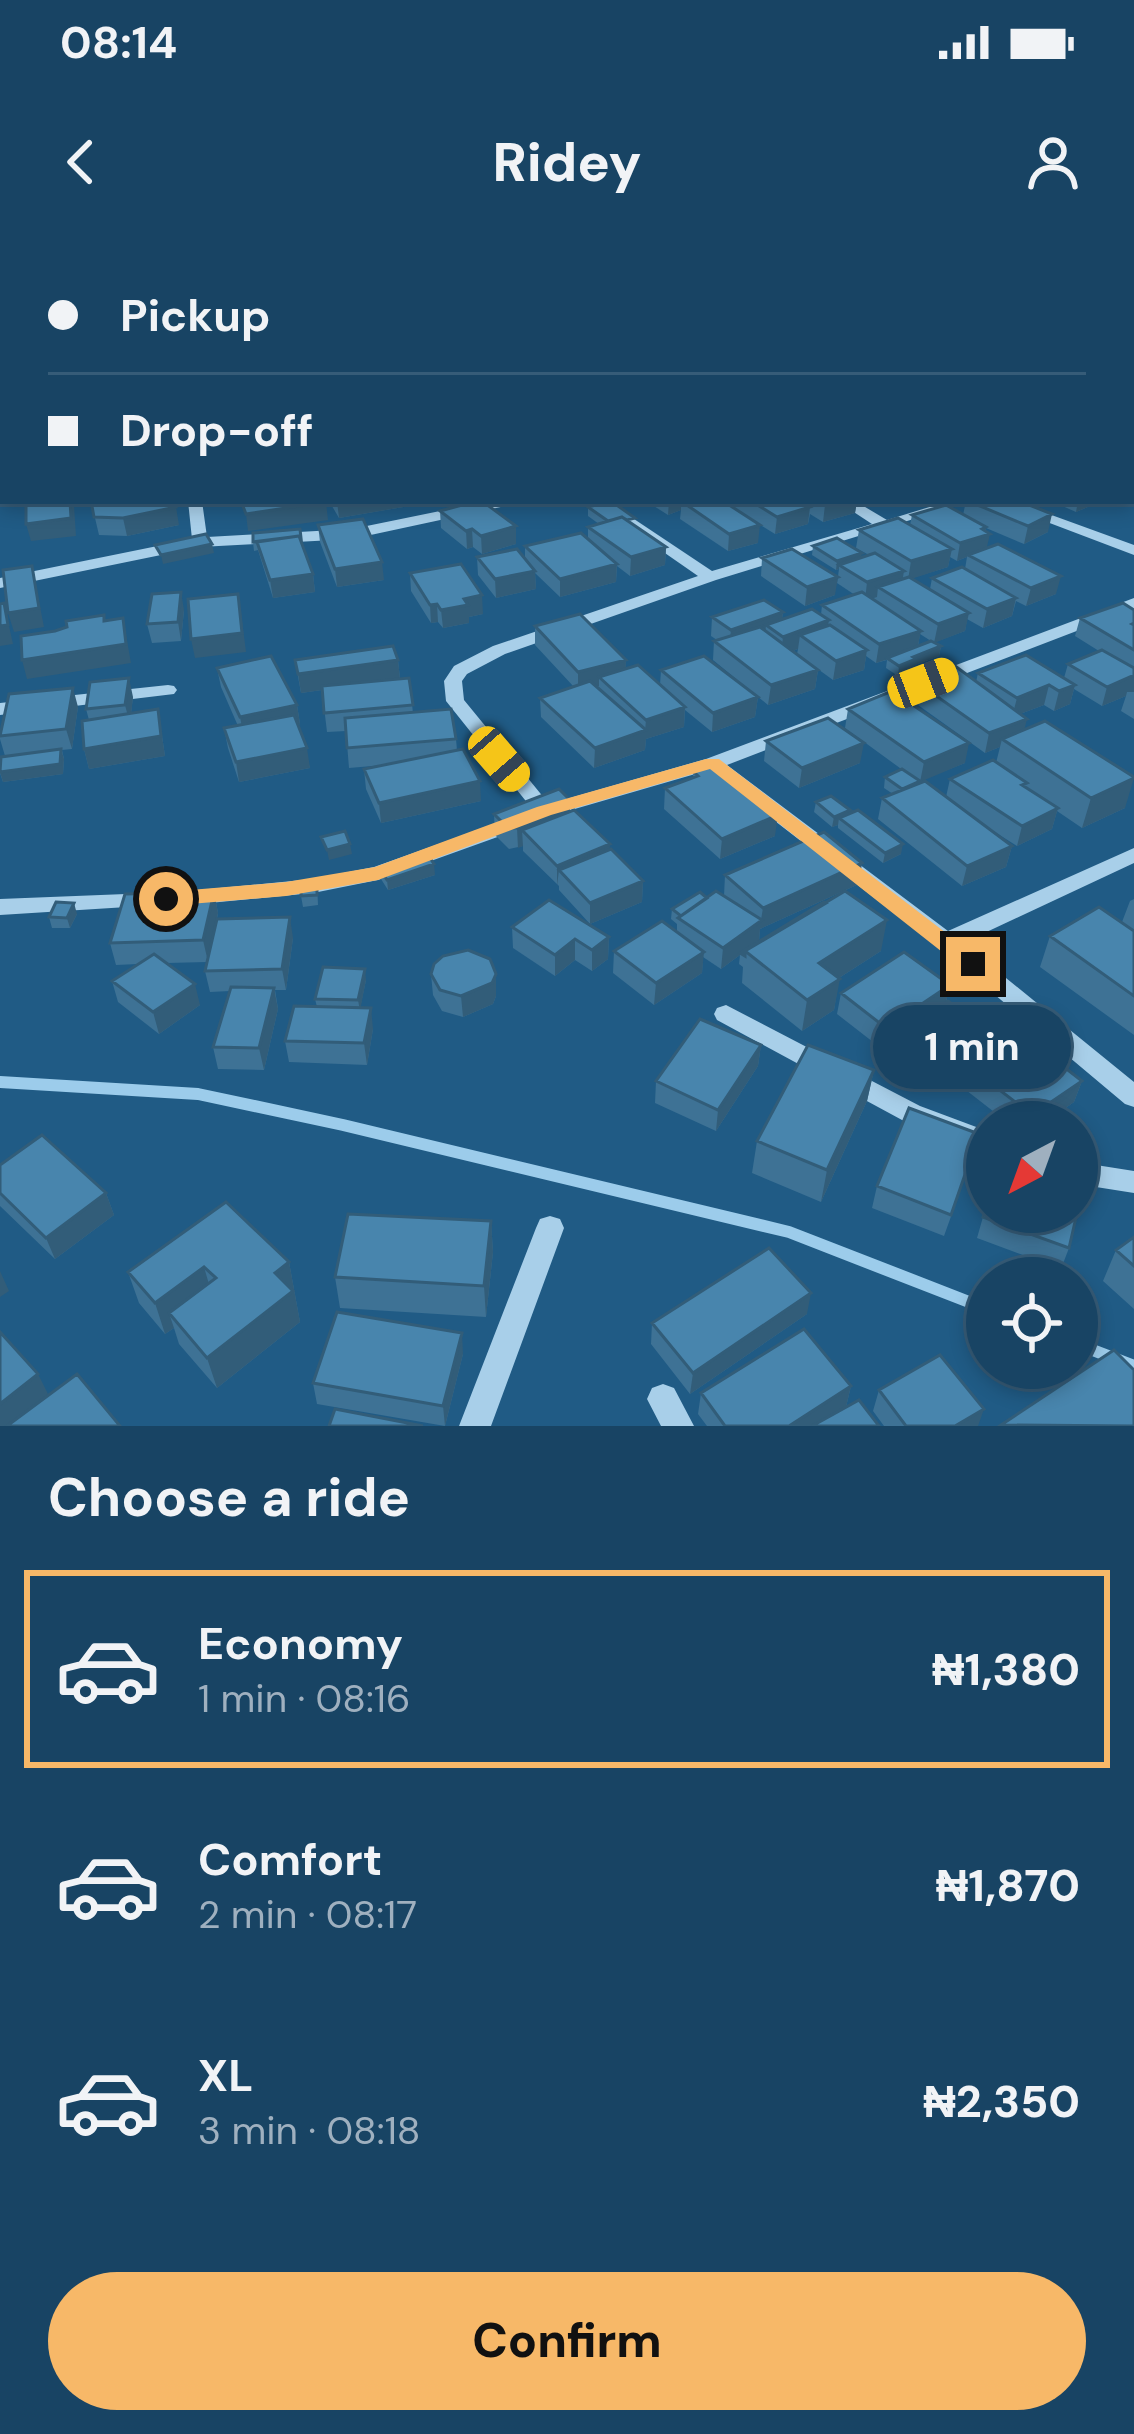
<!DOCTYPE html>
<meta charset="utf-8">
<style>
body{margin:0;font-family:"DM Sans",sans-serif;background:#214b6a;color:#f1f3f6;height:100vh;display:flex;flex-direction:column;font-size:45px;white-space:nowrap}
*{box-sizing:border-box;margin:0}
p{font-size:39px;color:#9fb0bf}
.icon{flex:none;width:66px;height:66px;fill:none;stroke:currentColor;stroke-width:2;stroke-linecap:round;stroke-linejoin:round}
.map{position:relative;height:1186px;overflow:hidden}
.details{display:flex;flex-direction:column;background:#184464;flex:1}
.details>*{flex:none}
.hud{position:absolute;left:0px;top:0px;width:1134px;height:264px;box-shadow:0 6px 18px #0003,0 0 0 3px #365c78;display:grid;align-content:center;height:264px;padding:0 48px;background:#184464}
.needle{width:78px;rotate:221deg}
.controls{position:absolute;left:966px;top:861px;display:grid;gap:24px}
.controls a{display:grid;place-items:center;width:132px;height:132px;border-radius:50%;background:#184464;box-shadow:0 6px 18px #0003,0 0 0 3px #365c78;font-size:60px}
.end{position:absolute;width:54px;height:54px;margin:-27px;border:15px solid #f7b868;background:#111;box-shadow:0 0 0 6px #111}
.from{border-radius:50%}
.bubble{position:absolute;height:84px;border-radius:42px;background:#184464;box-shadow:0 6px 18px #0003,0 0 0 3px #365c78;font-size:39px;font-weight:800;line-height:84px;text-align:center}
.car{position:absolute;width:36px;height:72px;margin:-36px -18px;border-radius:15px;box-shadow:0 0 9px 3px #0007;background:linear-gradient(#f5c518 24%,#345 0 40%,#f5c518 0 76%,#345 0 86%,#f5c518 0)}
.hud b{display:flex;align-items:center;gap:42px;height:114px;font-size:45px}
.hud b+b{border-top:3px solid #365c78}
.hud i{width:30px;height:30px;background:#f1f3f6}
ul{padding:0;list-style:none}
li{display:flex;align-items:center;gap:36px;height:198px;margin:0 24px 18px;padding:0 24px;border:6px solid transparent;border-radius:0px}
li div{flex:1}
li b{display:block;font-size:45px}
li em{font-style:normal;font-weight:800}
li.selected{border-color:#f7b868}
li>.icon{width:108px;height:108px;stroke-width:1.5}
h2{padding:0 48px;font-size:54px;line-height:144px}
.cta{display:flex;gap:24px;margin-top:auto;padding:24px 48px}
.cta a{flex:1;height:138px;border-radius:72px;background:#f7b868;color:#111;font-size:48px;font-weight:800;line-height:138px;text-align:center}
.status{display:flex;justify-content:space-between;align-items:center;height:84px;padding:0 60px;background:#184464;direction:ltr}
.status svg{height:33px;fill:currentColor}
header{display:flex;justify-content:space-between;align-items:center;height:156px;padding:0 48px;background:#184464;font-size:54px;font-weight:800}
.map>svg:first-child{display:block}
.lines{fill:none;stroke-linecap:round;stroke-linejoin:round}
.stream{stroke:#9ccceb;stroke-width:12}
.minor{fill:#a8cfe9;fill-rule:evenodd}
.wall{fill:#3e7295;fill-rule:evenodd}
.shaded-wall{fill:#325d79}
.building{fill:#4885ad;stroke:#325d79;stroke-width:3}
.route{fill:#f7b868}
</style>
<div class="status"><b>08:14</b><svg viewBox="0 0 49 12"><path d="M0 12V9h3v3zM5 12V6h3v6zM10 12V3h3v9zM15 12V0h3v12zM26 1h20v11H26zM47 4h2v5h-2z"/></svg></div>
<header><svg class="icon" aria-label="back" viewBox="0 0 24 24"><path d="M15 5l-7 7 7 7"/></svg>Ridey<svg class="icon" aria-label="person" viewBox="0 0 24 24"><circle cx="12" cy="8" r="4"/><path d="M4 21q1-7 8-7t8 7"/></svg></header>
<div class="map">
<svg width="1134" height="1186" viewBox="0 0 1134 1186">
<rect width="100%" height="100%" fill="#205b85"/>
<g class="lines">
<path class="stream" d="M0 842 198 854 343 885 789 992 987 1069
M1077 1104 1134 1126"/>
<path class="minor" d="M0 0H9L0 4Z
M346 0H356L358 3H348Z
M0 31 3 32V38L0 37Z
M1131 73H1134V89H1131Z
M1131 100 1134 101V110L1131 109Z
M188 261H202L207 297 352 289 489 261H517L510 265 352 299 200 307 0 348V338L192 299Z
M590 261H607L712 331 872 284 837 261H855L887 280 949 261H972L716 340 505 414 467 434 462 441 464 460 549 564 706 519 1134 358V369L727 525 948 691 1134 608V623L963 703 1134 842V867L1125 864 938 707 709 530 554 575H537L446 461 444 441 454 426 493 406 698 336Z
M992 261H1013L1134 305V315Z
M168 445 174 446 177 450 174 454 0 475V463Z
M518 576 528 582 525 587 378 640 313 653 188 665 177 658 188 651 313 639 374 627Z
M151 653 159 655 162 660 159 665 0 675V659Z
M726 765 920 866 987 891V913L902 880 717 780 714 774 717 768Z
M1077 922 1134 931V953L1077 944Z
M550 976 560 979 564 988 491 1186H459L536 988 540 979Z
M663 1144 674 1148 694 1186H661L647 1159 652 1148Z"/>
</g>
<path class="wall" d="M153 0H193V2L162 3Z
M752 0H927L933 3H742Z
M947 0H1083L1079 2 1081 3H954Z
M1131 125 1134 126V172L1131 170Z
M1134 203V248L1131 247V205Z
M91 261 179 285 127 296 99 295Z
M329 261H414L415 265 339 278Z
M646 261H730L725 262 733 267V261H857L855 273 823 282 810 274 808 284 775 294 743 274 758 303 728 311 680 279 681 270 668 275Z
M966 261 1048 292 1024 304 986 288 987 308 1056 354 1026 366 1016 361 1012 376 983 388 967 379 965 391 935 402 941 406 939 416 915 425V429L898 436 886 428 887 420 876 423 866 416 864 430 833 440 797 414 798 409 793 411 818 430 815 449 768 465 713 420 714 401 717 400 711 396 712 377 783 372 782 379 821 375 822 365 855 355 837 343 839 329 836 330 812 315 813 306 861 318 869 315 856 308 859 290 910 285 912 275H963ZM950 317 957 321 967 317 965 329 932 338 930 349 912 338 948 327ZM920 394 931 401 918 406Z
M1051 261H1102L1076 272Z
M588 267 635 286 666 307 665 325 630 336 617 326 616 342 560 357 535 333 536 349 496 358 478 335 477 317 525 320V306L588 299V287L599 284 588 276Z
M440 271 516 286V304L482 314 473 307 467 309 441 288Z
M318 285 384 340 337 347 320 302Z
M300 289 302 305 313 334 315 352 273 358 258 310 254 311 253 302Z
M762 318 835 355 805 366 761 336Z
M410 333 483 374 469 377V383L443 388 438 382 431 383 411 351Z
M184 370 181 401 152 403 147 384Z
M1134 370V479L1121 471 1126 456 1102 466 1074 449 1070 464 1054 471 1044 465 1020 474 1024 490 1125 568 1082 588 1057 571 1052 589 1017 606 979 582 1012 606 1006 627 962 646 878 579 882 558 893 554 884 548 885 537 904 531 845 488 848 469 965 523 919 541V544L946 557 950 539 996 523 1000 507 985 513 918 465 922 446 930 443 932 429 976 442 978 433 1064 438 1068 424 1099 411 1075 396 1080 378Z
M535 386 626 420 625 429 660 445 661 430 758 457 755 477 712 492 685 470 684 487 646 499 645 510 594 528 541 477 540 458 574 447 535 405Z
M295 420H398L400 439 409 438 413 473 456 499 457 510 481 561 381 583 366 549 364 529 384 525 349 528 346 491 327 492 322 450 301 453Z
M217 428 297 465 300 484 298 485 310 528 239 542 228 508 224 488 238 486 221 447Z
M133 457 131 473 158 469 165 516 89 529 84 509 89 480 86 469Z
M78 467 72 509 62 510 64 519 63 534 3 542 0 533 5 516 0 499V492Z
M766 501 860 523 799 548 764 521Z
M693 531 775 596 720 619 664 569 665 548 693 538Z
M816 562 849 574 901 614 883 623 838 588V585L832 587 814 572Z
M570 571 643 641 642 662 590 684 559 650V646L523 611V606L509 609 495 595 494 574Z
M380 628 435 635 388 650 381 639Z
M725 635 859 644 760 689 759 701 881 711 839 738 834 770 802 791 742 743 743 727 739 724 740 715 721 729 703 717 702 733 654 765 613 733 614 711 677 692V684L671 679 672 669 707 658 724 656Z
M317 643 318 665 303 667 301 656Z
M214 652 218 673 217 679 293 698 286 750H275L278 769 264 830 218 829 213 807 230 751 210 752 205 731 207 722 167 723 200 765 159 794 118 762 112 741 138 724 116 725 110 703Z
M1134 659V690L1122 682 1130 661Z
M77 674 70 688H52L49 677Z
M512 687 609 697 608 719 592 731 575 720 555 736 513 708Z
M1134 691V795L1040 727 1050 696Z
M431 734 496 756 493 764 463 777 442 771 433 755Z
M366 740 360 768 373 789 367 825 289 822 285 801 317 767 315 759Z
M950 745 946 762 972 779 966 800 910 840 886 821 889 804 882 809 837 774 841 753Z
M761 805 758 826 716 891 655 863 656 841Z
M958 818 1082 841 1074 862 1046 882H1007L953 840Z
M874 830 867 861 821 962 752 933 757 901Z
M973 915 944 996 872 968 877 946Z
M0 925 106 953 114 975 55 1019 0 966Z
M987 963 1069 1008 1061 1029 977 998Z
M491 981 493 1012 486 1077 340 1068 335 1037Z
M1134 997V1069L1103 1041 1116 1010Z
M289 1022 300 1082 217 1148 179 1104 174 1088 165 1094 139 1063 128 1032Z
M807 1074 690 1154 651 1104 652 1083Z
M463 1114 445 1186 317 1164 313 1143Z
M851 1146 846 1167 879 1186H707L698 1174 701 1153Z
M879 1150 978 1186H884L873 1171Z"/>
<path class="shaded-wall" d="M172 0H193V2L173 3Z
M238 0H256L257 3H222Z
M390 0H410L411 3H387V1Z
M558 0H576V2L558 3Z
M654 0H668V3H645Z
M3 216V233L0 234V217Z
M70 261H73L74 265 76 296 31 301 26 284Z
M337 261H414L415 265 339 278Z
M669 261H699H681V270L668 275Z
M839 261H857L855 273 823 282 825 265Z
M1078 261H1102L1076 272Z
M326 262 328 280 248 291 246 274Z
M176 267 179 285 127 296 123 278Z
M810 267 808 284 775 294 777 277Z
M1052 274 1048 292 1024 304 1028 286Z
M760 285 758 303 728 311 729 294Z
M516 286V304L482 314 481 296Z
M986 287 985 295 990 294 986 311 968 315 967 317 957 321 960 303Z
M472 289 473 307 467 309 466 291Z
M212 304 214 313 163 324 161 315Z
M666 307 665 325 630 336 631 317Z
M952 309 948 327 908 340 911 321Z
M862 313 860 322 839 325V329L836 330 837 321Z
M382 322 384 340 337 347 335 329Z
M617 324 616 342 560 357V339Z
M32 326 44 387 14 392 8 373Z
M535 331 536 349 496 358 495 339Z
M904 331 901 349 878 347 877 357 865 361 867 342Z
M313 334 315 352 273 358 270 340Z
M1061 336 1056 354 1026 366 1031 348Z
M838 337 835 355 805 366 807 347Z
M181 352 184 370 181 401 178 382Z
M482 355 483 374 469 377V383L443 388 441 370 464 359Z
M1016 358 1012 376 983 388 987 369Z
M4 363 13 404 0 406V386Z
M437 364 438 382 431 383 430 365Z
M241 372 246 412 195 418 191 399Z
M783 372 781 390 766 385 765 396 729 409 731 390Z
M969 373 965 391 934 403 938 384Z
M123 378 131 423 27 439 22 420Z
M829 380 826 399 800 395 798 409 781 415 783 397Z
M921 391 917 410 876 423 879 404Z
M941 406 939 416 915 425V429L898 436 899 426 913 417Z
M867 410 864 430 833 440 836 421Z
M398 420 400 439 301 453 298 434Z
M626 420 625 439 599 437V446L578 451V432Z
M818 430 815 449 768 465 771 445Z
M1134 435V452H1127L1126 456 1102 466 1107 447Z
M129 438 133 457 130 484 125 465Z
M1049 445 1044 465 1012 477 1017 458Z
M1075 445 1070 464 1054 471 1059 451Z
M73 448 78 467 72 509 66 489Z
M758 457 755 477 712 492 713 473Z
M297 465 300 484 244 497 240 477Z
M685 467 684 487 646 499 645 510 594 528 595 508 645 491 646 480Z
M158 469 165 516 89 529 84 509Z
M1027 479 1022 499H1002L1000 507 985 513 989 493Z
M864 503 860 523 799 548 802 528Z
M969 503 965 523 920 542 924 522Z
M307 508 310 528 239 542 236 522Z
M61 509 64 519 63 534 3 542 0 532Z
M1134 538 1125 568 1082 588 1091 558Z
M480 541 481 561 381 583 379 563Z
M570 560V581L522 590 523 606 518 608 517 588Z
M1058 568 1052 589 1017 606 1022 586Z
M850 570 848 581 839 578 838 585 832 587 834 577Z
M778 575 775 596 720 619 722 599Z
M350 604 352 614 329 620 327 610Z
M610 604 609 624 559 630 557 646V626Z
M903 604 901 614 883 623 885 613Z
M1012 606 1006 627 962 646 967 626Z
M862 623 859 644 760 689 759 701 721 729 723 708 761 680 763 668Z
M434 624 435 635 388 650 387 640Z
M643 641 642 662 590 684V663Z
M214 652 218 673 208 722 203 700Z
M74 663 77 674 70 688 67 678Z
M290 677 293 698 286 750 282 729Z
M887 680 881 711 814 754 819 723Z
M609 697 608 719 592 731V710Z
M575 699V720L555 736V715Z
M704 712 702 733 654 765 656 743Z
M365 729 366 740 360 771 358 760Z
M496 734V756L493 764 463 777 461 756Z
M840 739 834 770 802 791 807 760Z
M195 744 200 765 159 794 153 772Z
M950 745 945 766 890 800 889 804 882 809 886 788Z
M274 748 278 769 264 830 259 808Z
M371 768 373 789 367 825 364 803Z
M972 779 966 800 910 840 915 819Z
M761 805 758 826 716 891 718 870Z
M874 830 867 861 821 962 827 930Z
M1082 841 1074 862 1046 882H1030L1032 875Z
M106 953 114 975 55 1019 46 998Z
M491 981 493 1012 486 1077 484 1046Z
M289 1022 300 1082 217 1148 207 1118 275 1033Z
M204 1027 213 1058 169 1073 174 1088 165 1094 155 1063Z
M0 1031 9 1051 0 1057Z
M811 1053 807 1074 690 1154 693 1133Z
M462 1093 463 1114 445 1186 443 1166Z
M38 1134 48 1154 9 1186H0V1164Z
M851 1146 846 1167 816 1186H789Z
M984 1169 978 1186H955Z"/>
<path class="building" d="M27 0H36L42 3H12Z
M206 0H238L222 3H212Z
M300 0H332L334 3H302Z
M422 0H483L485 1 473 3H428Z
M513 0H536L542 2 516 3 511 1Z
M617 0H654L645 3H628Z
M752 0H798L788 3H742Z
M828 0H843L849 3H821L818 1Z
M855 0H884L862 3Z
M898 0H927L933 3H903Z
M985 0H993L1001 3 973 2Z
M1039 0H1074L1081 3H1045Z
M0 78H3V99H0Z
M3 120V143H0V121Z
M0 148H3V170L0 171Z
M0 198H3V216L0 217Z
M1134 203V230L1131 229V205Z
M26 261H70L71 278 26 284Z
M91 261H174L176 267 123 278 94 277Z
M241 261H326V262L246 274Z
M477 261H482L516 286 481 296 472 289 466 291 440 271Z
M611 261 635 278 627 280 622 277 608 281 588 267Z
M681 261H723L760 285 729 294Z
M751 261H801L810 267 777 277Z
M968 261H1019L1052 274 1028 286Z
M946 265 986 287 982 289 990 294 960 303 912 275Z
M622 277 666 307 631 317 588 287Z
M898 278 952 309 911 321 859 290Z
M363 279 382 322 335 329 318 285Z
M300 289 301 298 299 296 253 302V293Z
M581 293 617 324 560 339 525 306Z
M206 294 212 304 161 315 155 305Z
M299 296 313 334 270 340 257 302Z
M837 298 862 313 837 321 813 306Z
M998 304 1061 336 1031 348 968 315Z
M517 309 535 331 495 339 477 317Z
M792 309 838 337 807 347 762 318Z
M875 313 904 331 867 342 839 325Z
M461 324 482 355 464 359 468 365 441 370 437 364 430 365 410 333Z
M32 326 39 368 8 373 3 330Z
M962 327 1016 358 987 369 932 338Z
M909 337 969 373 938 384 878 347Z
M181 352 178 382 147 384 152 354Z
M862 352 921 391 879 404 822 365Z
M238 354 242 393 191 399 188 359Z
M764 360 783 372 731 390 712 377Z
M4 363 8 385 0 386V364Z
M1123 363 1134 370V383L1132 384 1134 385V410L1080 378Z
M812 369 829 380 783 397 766 385Z
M580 374 626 420 578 432 535 386Z
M104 375V381L123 378 126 404 22 420 21 396 55 391 67 387 66 381Z
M830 385 867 410 836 421 800 395Z
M760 387 818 430 771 445 714 401Z
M931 401 941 406 913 417 916 419 899 426 887 418Z
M393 406 398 420 298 434 295 420Z
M1102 410 1134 428V435L1107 447 1068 424Z
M1026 415 1075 445 1059 451 1049 445 1017 458 978 433Z
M271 416 297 465 240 477 217 428Z
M704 416 758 457 713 473 661 430Z
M951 423 1027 479 989 493 922 446 945 437 932 429Z
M638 425 685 467 646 480 599 437Z
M129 438 125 465 86 469 90 442Z
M409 438 413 465 324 473 322 446Z
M590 441 646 490 595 508 540 458Z
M73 448 66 489 0 496 9 454Z
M892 451 969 503 924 522 848 469Z
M158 469 161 496 84 509 82 481Z
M451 469 456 499 347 508 345 478Z
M294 475 307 508 236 522 224 488Z
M828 478 864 503 802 528 766 501Z
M1045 481 1134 537V538L1091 558 1002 499Z
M61 509 60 524 0 532 1 517Z
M463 509 480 541 379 563 364 529Z
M993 520 1027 543 1022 545 1058 568 1022 586 950 539Z
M715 523 778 575 722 599 665 548 698 536 693 531Z
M902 529 920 541 902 549 885 537Z
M925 541 1012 606 967 626 882 558Z
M559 549 570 560 517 588H508L494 574Z
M831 556 850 570 834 577 816 562Z
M574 570 610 604 557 626 522 590Z
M858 570 903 604 885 613 839 578Z
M345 591 350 604 327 610 321 597Z
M824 592 862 623 763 668 725 635Z
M611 609 643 641 590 663 559 630Z
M428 615 434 624 387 640 380 628Z
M317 643V655L301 656V645Z
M716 651 762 680 723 708 678 678Z
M845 651 887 680 819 723 840 739 807 760 745 711Z
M214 652 203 700 110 703 125 654Z
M700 652 707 658 681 676 672 669Z
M549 660 609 697 592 710 575 699 555 715 512 687Z
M56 662 74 663 67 678 49 677Z
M824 662 826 663 745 711V716L740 713Z
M1099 667 1134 691V756L1050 696Z
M290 677 282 729 205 731 217 679Z
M662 681 704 712 656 743 614 711Z
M468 710 490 719 496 734 492 743 461 756 440 750 431 734 434 724 443 716Z
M904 712 950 745 886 788 841 753Z
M154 714 195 744 153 772 112 741Z
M323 727 365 729 358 760 315 759Z
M231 747 274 748 259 808 213 807Z
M948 761 972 779 915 819 890 800Z
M294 766 371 768 364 803 285 801Z
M700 779 761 805 718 870 656 841Z
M1010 785 1082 841 1032 875 958 818Z
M808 805 874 830 827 930 757 901Z
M909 868 979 894 951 975 877 946Z
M42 895 106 953 46 998 0 953V925Z
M1077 935 1085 938 1069 1008 983 977 987 965V972H1077Z
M226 962 289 1022 275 1033 293 1051 207 1118 169 1073 216 1038 204 1027 155 1063 128 1032Z
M348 974 491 981 484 1046 335 1037Z
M1134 997V1026L1116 1010Z
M769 1008 811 1053 693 1133 652 1083Z
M337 1072 462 1093 443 1166 313 1143Z
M804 1089 851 1146 789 1186H725L701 1153Z
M0 1092 38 1134 0 1164Z
M1114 1110 1134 1130V1186L1001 1185Z
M940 1115 984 1169 955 1186H906L879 1150Z
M77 1134 120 1186H7Z
M859 1160 879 1186H812Z
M335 1169 423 1186H329Z"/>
<path class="route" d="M706 519H719L980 719V730H965L710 529 551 575 378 640 286 656 166 666 156 659 166 652 286 642 375 627 537 567Z"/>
</svg>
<div class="controls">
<a><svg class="needle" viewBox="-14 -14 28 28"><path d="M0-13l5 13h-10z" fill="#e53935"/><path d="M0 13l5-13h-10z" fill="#9fb0bf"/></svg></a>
<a><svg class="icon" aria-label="locate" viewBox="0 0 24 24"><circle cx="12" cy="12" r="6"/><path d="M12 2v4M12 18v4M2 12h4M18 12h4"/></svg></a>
</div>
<i class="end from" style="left:166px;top:659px"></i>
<i class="end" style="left:973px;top:724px"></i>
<div class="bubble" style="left:873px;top:765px;width:198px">1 min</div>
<i class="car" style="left:923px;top:443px;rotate:69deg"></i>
<i class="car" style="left:499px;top:519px;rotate:139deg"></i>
<div class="hud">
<b><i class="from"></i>Pickup</b>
<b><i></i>Drop-off</b>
</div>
</div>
<section class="details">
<h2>Choose a ride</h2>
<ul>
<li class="selected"><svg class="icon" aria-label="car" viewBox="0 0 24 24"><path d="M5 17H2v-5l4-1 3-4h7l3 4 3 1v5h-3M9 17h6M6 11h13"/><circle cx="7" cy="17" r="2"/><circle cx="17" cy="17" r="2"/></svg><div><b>Economy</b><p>1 min · 08:16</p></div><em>₦1,380</em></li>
<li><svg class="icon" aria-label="car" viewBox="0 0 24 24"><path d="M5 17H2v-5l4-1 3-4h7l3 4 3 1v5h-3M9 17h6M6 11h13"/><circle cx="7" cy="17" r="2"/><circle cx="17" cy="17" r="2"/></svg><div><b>Comfort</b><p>2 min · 08:17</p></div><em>₦1,870</em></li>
<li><svg class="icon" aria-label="car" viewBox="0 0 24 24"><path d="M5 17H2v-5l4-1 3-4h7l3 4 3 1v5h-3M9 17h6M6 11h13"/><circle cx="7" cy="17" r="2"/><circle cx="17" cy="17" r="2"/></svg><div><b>XL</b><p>3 min · 08:18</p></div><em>₦2,350</em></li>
</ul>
<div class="cta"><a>Confirm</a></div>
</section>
